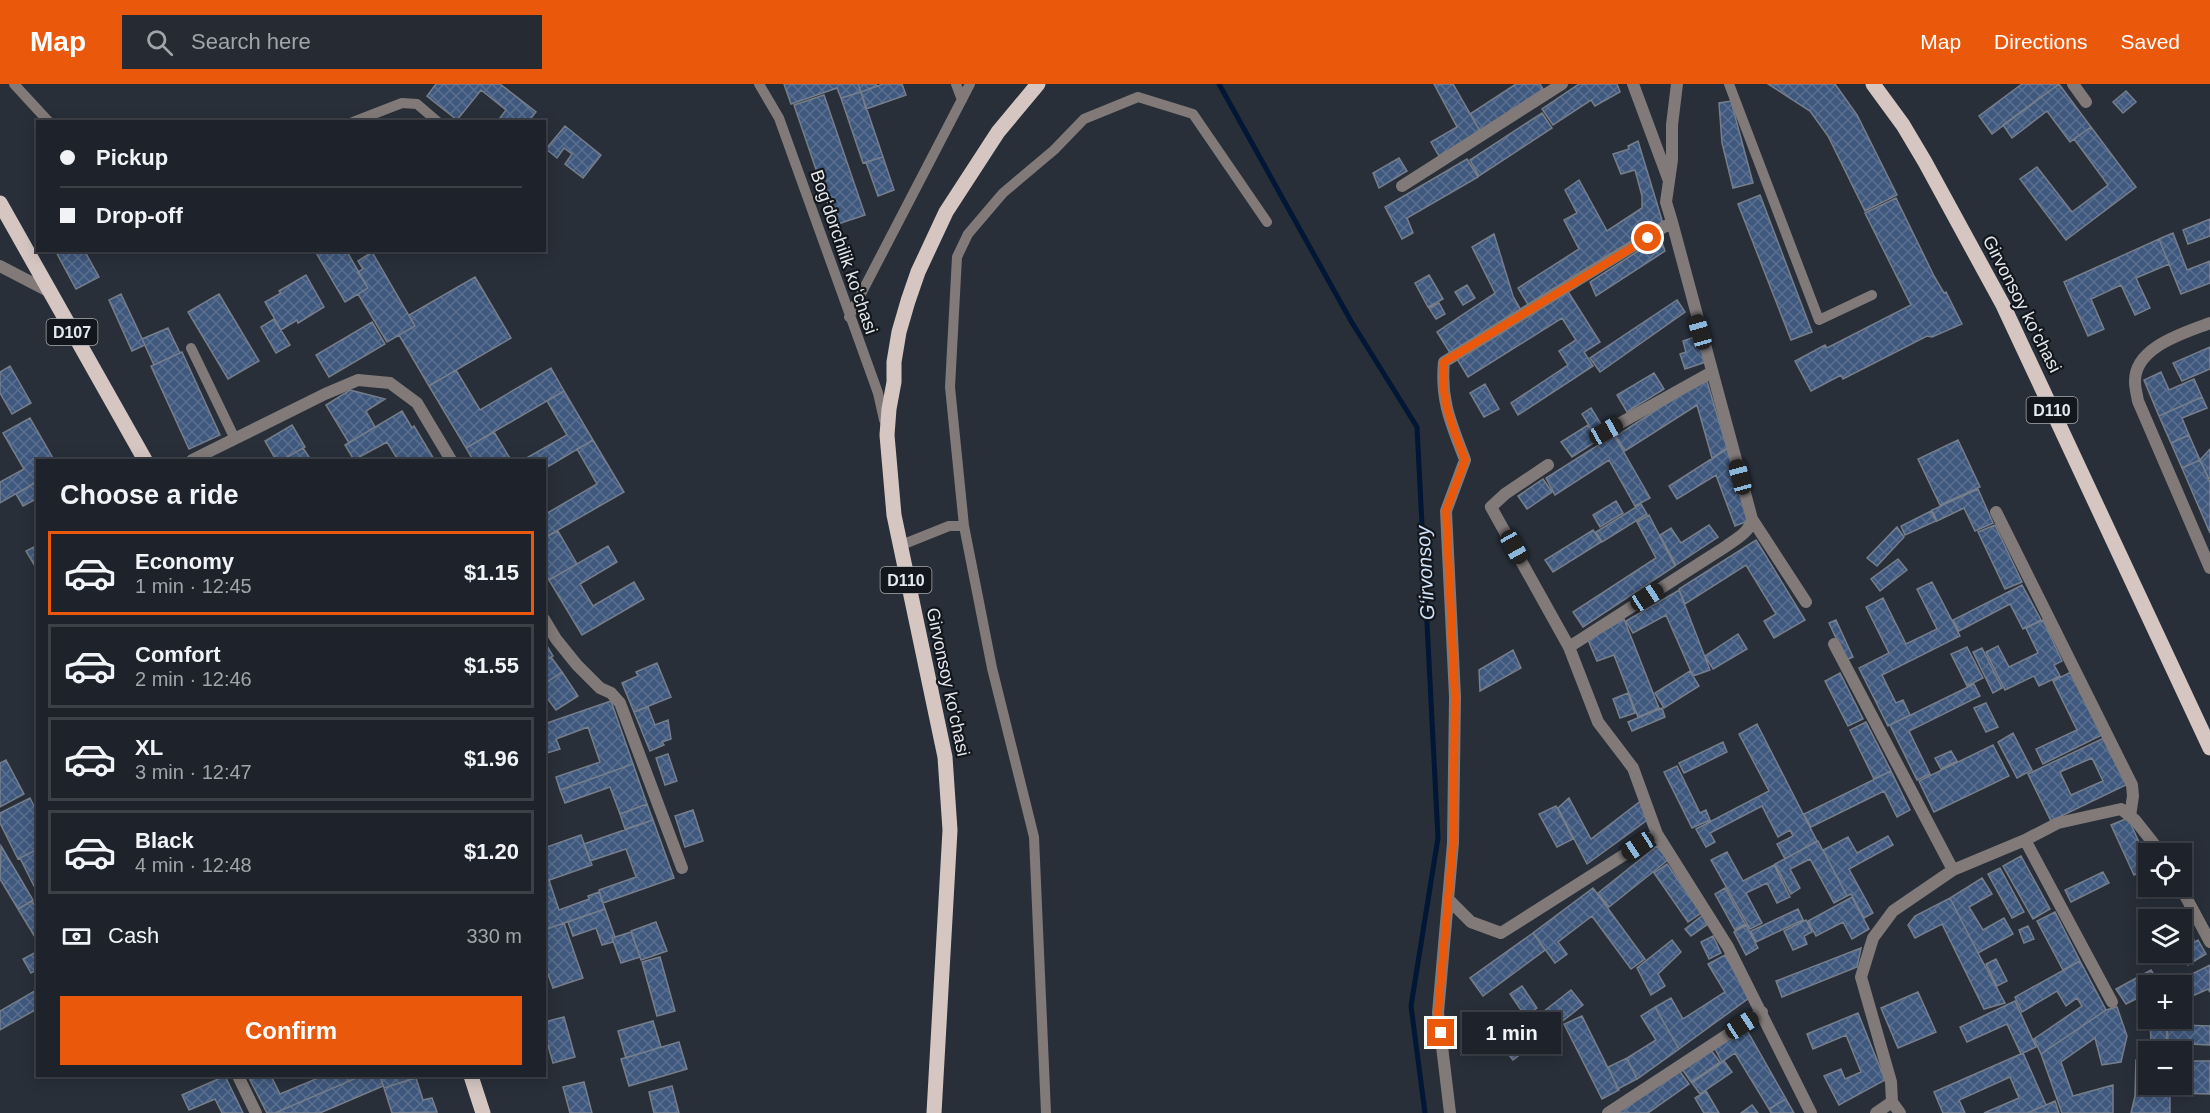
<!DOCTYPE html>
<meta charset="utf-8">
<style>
body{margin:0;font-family:Arial,sans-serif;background:#262b33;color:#f1f3f6;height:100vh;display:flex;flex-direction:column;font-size:22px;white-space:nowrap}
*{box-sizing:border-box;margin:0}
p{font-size:20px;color:#a1a4a9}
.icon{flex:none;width:33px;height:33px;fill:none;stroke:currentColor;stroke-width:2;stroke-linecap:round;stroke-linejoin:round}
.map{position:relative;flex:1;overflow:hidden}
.panel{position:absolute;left:36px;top:375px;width:510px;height:618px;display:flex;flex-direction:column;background:#1e232b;border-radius:0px;box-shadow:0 3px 15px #0003,0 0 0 2px #3c4047}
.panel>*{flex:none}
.guide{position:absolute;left:36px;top:36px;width:510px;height:132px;border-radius:0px;box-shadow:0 3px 15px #0003,0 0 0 2px #3c4047;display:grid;align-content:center;height:132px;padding:0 24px;background:#1e232b}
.buttons{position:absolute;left:2138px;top:759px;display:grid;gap:12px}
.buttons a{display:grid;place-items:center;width:54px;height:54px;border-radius:0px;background:#1e232b;box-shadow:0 3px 15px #0003,0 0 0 2px #3c4047;font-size:30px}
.end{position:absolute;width:27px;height:27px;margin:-14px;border:8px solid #ea580c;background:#fff;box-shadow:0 0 0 3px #fff}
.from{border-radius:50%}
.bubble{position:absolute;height:42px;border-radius:0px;background:#1e232b;box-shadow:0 3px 15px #0003,0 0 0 2px #3c4047;font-size:20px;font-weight:800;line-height:42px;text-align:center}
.car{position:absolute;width:18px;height:36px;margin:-18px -9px;border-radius:8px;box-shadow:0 0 4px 2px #0007;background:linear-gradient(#222 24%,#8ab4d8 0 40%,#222 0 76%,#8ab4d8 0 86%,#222 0)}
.guide b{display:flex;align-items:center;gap:21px;height:57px;font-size:22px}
.guide b+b{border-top:2px solid #3c4047}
.guide i{width:15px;height:15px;background:#f1f3f6}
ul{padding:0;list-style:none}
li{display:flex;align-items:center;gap:18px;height:84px;margin:0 12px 9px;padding:0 12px;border:3px solid #3c4047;border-radius:0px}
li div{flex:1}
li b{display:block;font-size:22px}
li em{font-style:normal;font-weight:800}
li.current{border-color:#ea580c}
li>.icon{width:54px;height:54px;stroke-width:1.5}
h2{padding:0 24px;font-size:27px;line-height:72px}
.pay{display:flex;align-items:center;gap:15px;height:66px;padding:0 24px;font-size:22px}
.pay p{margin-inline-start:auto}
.button{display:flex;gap:12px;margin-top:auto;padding:12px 24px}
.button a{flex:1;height:69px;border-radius:0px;background:#ea580c;color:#fff;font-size:24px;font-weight:800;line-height:69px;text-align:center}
header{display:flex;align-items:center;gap:36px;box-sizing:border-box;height:84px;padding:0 30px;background:#ea580c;color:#fff}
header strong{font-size:28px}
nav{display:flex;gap:33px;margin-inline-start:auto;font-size:21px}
.search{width:420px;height:54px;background:#262b33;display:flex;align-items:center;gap:15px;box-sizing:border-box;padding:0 21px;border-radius:0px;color:#a1a4a9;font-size:22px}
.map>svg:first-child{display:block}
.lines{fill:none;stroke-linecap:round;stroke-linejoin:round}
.stream{stroke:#021635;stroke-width:5}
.building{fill:url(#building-cross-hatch);stroke:#767e8b;stroke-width:1.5;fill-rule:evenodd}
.lane{stroke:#817a78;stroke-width:10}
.street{stroke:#817a78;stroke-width:12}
.primary{stroke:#d5c6c1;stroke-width:15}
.route{stroke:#ea580c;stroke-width:8}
.labels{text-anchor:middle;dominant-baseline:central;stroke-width:4.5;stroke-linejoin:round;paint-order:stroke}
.shield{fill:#13171b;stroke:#a5aaaf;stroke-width:1.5}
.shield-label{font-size:16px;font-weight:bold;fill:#e4e9ef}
.street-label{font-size:18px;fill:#e4e9ef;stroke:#13171b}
.water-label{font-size:20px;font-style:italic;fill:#d1e3fc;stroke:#13171b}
</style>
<header>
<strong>Map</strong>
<div class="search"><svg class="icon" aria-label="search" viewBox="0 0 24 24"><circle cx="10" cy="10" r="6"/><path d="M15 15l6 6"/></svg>Search here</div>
<nav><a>Map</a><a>Directions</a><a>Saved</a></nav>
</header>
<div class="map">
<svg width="2210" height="1029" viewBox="0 0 2210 1029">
<defs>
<pattern id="building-cross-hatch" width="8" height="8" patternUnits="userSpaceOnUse" patternTransform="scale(1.5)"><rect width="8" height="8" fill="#3f587d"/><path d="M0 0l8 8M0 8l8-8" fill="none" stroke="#5b7090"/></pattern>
</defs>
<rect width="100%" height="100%" fill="#282f39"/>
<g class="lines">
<path class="stream" d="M1219 0 1351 237 1417 343 1438 754 1411 922 1425 1029"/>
</g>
<path class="building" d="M436 0H500L536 28 528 38H497L506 26 481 6 457 36 427 12Z
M784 0H858L861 8 841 14 837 4 791 20Z
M858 0H876L877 2 861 8Z
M883 0H902L906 11 866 25 861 8Z
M1434 0H1453L1480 47 1439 72 1431 58 1457 43Z
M1516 0H1540L1543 5 1480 47 1470 30Z
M1579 0H1617L1620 8 1595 22 1591 16 1553 41 1542 25Z
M1768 0H1835L1857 31 1897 111 1865 127 1828 52 1810 27Z
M2022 0H2059L1992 50 1979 32Z
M2059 0 2091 43 2070 58 2047 27 2012 54 2003 41Z
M2126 7 2136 18 2123 29 2113 18Z
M861 8 883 73 863 79 841 14Z
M824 11 865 131 835 141 794 21Z
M1731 17 1753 99 1733 104 1722 59 1719 19Z
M1542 29 1552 44 1479 92 1470 76Z
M565 42 601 71 583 94 565 80 572 70 564 64 557 74 546 65Z
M2091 43 2136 103 2066 156 2020 95 2037 83 2072 128 2108 101 2074 55Z
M1638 57 1664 143 1529 222 1518 204 1579 165 1564 136 1577 129 1565 106 1579 96 1607 147 1642 124V112L1635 86 1621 90 1613 70 1629 65 1628 62Z
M883 73 894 106 878 112 866 78Z
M1399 74 1407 87 1379 104 1373 89Z
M1467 75 1478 93 1407 134 1413 149 1402 155 1385 123Z
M1760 111 1812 248 1791 256 1738 120Z
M1896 114 1934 192 1944 209 1946 208 1962 240 1932 253 1927 252 1843 295 1841 291 1811 307 1795 277 1825 261 1827 264 1911 221 1865 129Z
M2210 135V152L2188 160 2183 146Z
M2173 149 2187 186 2210 177V199L2181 210 2159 155Z
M1494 150 1513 212 1522 228 1452 272 1437 248 1495 209 1472 163Z
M1660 153 1665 167 1596 212 1590 198Z
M2159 155 2169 180 2136 194 2150 224 2135 231 2121 201 2091 215 2104 245 2088 252 2064 198Z
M55 166H84L99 193 76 205Z
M346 166 368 204 345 218 315 167Z
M372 168 415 242 387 258 358 210 368 204 358 188 363 185 358 177Z
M306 191 324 223 298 239 297 236 281 246 265 218 281 209 279 207Z
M1429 191 1443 215 1428 223 1415 199Z
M475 193 511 254 429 302 399 251 415 242 409 231Z
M1467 201 1475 214 1463 221 1455 208Z
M1567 206 1600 258 1584 268 1593 282 1518 331 1511 319 1568 281 1559 267 1576 256 1562 234 1468 293 1457 275Z
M121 210 145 261 132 267 109 216Z
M219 210 259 277 228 295 188 228Z
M1677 216 1685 228 1600 288 1590 274Z
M1439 219 1445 230 1436 235 1429 224Z
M274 235 290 261 276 269 261 243Z
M372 238 385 260 329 293 316 271Z
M168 244 180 269 154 281 142 255Z
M1698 252 1706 278 1685 285 1680 270 1686 268 1683 257Z
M2210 263V285L2182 297 2173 279Z
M182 268 220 351 189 365 151 282Z
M10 282 31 319 12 330 0 309V288Z
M551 284 564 307 466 364 429 302 456 286 480 326Z
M2161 288 2169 306 2194 295 2202 313 2159 332 2144 296Z
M1654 289 1664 305 1627 328 1617 311Z
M1706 294 1727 364 1712 374 1697 321 1625 367 1616 352Z
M1485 300 1499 325 1484 333 1470 309Z
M350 306 385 315 366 327 375 343 349 359 326 321Z
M564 307 593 356 544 385V376H523L567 351 547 317Z
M2202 313 2207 324 2182 334 2189 351 2171 359 2159 332Z
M1591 324 1601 340 1592 346 1582 330Z
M402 327 412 344 414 342 434 375 431 376H398L387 358 354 376 345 361Z
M30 334 54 376H38V397L0 419V398L24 385 3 349Z
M292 341 305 363 282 376H276L265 357Z
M1588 341 1598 356 1572 373 1561 358Z
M494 348 511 376H473L466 364Z
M1614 351 1650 414 1635 422 1609 376 1555 411 1546 394Z
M2189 351 2200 376 2182 384 2171 359Z
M593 356 624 408 544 454V431L597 400 577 365Z
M1958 356 1980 403 1940 421 1918 375Z
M303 364 311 376H282Z
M1727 365 1748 437 1735 442 1716 391 1677 415 1669 402Z
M2210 365V393L2209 395 2200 376Z
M2200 376 2210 398V449L2182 384Z
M1543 395 1552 408 1527 425 1518 412Z
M38 397V414L23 422 16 410Z
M1978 405 1993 439 1975 447 1964 424 1937 437 1932 426Z
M1616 417 1623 429 1600 443 1593 431Z
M1641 420 1647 430 1602 458 1596 448Z
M1931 427 1936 437 1905 451 1901 442Z
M1649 431 1675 482 1583 543 1573 528 1656 474 1637 438Z
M1709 441 1718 453 1676 481 1660 451 1671 444 1681 459Z
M1995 441 2022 498 2005 505 1978 448Z
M1897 443 1904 453 1877 482 1867 474Z
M1593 446 1601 458 1553 488 1545 476Z
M558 447 577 480 549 496 544 488V454Z
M1756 456 1805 536 1774 554 1764 537 1776 530 1746 481 1685 520 1679 505Z
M38 461V487L26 467Z
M608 462 617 478 580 500 593 522 634 498 644 515 582 551 549 496Z
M1898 475 1907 486 1880 507 1871 495Z
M1932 498 1960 552 1882 591 1896 619 1903 616 1910 631 1888 642 1859 584 1889 569 1866 523 1883 514 1906 560 1937 545 1917 505Z
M2022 501 2041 536 2023 545 2010 520 1959 547 1953 536Z
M1679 506 1710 586 1693 592 1666 531 1633 549 1626 537Z
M1624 535 1659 624 1638 633 1614 571 1597 577 1588 556Z
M1836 536 1853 573 1846 576 1829 539Z
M2043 536 2062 577 2054 581 2060 592 2039 602 2034 592 2005 606 1986 568 1998 562 2009 583 2038 569 2026 544Z
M1738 550 1747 565 1713 585 1705 572Z
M544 557 553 572 544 577Z
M1967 563 1983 594 1967 602 1951 570Z
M1982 564 2002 604 1993 609 1973 568Z
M1513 566 1521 584 1480 607 1479 586Z
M551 573 562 588 544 600V577Z
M657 579 671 613 634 628 622 599 638 592 636 588Z
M1690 587 1699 602 1664 624 1655 609Z
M562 588 578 612 556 626 544 610V600Z
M2071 588 2102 651 2043 680 2036 665 2077 646 2053 597Z
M1840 589 1863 635 1848 642 1825 597Z
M1974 600 1980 612 1909 647 1930 690 1917 696 1890 641Z
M1628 609 1635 629 1620 634 1613 615Z
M611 617 633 680 560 706 556 693 600 678 588 643 556 655 560 665 547 669 544 661V640Z
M1986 619 1998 643 1986 648 1974 624Z
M648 623 655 641 668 636 671 655 662 658 664 661 650 667 634 628Z
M1662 624 1665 633 1632 647 1628 638Z
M1866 638 1891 687 1874 695 1850 646Z
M1757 640 1817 757 1785 775 1777 760 1793 752 1790 746 1778 753 1762 722 1710 749 1715 758 1706 763 1696 745 1769 707 1739 650Z
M2013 649 2032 686 2017 694 1998 658Z
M2106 653 2128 700 2051 737 2028 690ZM2092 674 2103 697 2071 711 2060 688Z
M1723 658 1727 668 1684 689 1679 679Z
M1993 661 2009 692 1934 728 1919 697Z
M1951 667 1957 677 1941 685 1935 674Z
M668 670 677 697 665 701 656 674Z
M6 676 24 710 0 723V679Z
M633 680 647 720 620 730 610 703 565 719 560 706Z
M1677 682 1700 729 1706 726 1710 736 1692 744 1664 688Z
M1891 687 1910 726 1897 733 1884 707 1811 743 1804 730Z
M30 714 38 730V765L18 775 0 739V729Z
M1569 714 1591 755 1642 716 1650 734 1587 780 1558 724Z
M647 720 653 736 625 745 620 730Z
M1556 722 1573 755 1557 763 1539 730Z
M693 726 703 757 685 763 675 732Z
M2128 734 2148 778V785L2134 791 2111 741Z
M653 736 674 794 603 819 599 806 636 793 626 765 590 777 584 760Z
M581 751 592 781 544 798V764Z
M1888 752 1893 761 1849 785 1873 829 1864 834 1851 810 1847 812 1823 766 1848 753 1857 769Z
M1818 757 1847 812 1834 819 1810 775 1790 785 1800 804 1791 810 1775 780Z
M1 762 33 816 18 825 0 795Z
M1657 762 1668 776 1609 823 1598 809Z
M38 765V800L34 802 20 774Z
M1727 768 1743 797 1774 781 1790 813 1777 819 1767 799 1746 809 1762 839 1750 845 1711 776Z
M2021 772 2050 825 2033 835 2003 782Z
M1667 780 1701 829 1688 838 1654 789Z
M2000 784 2024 828 2012 834 1988 790Z
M2103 788 2109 799 2071 818 2065 806Z
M1982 794 1992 810 1969 823 1983 846 2004 834 2013 850 1978 869 1950 814Z
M549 796 559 826 589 815 588 812 599 808 605 825 544 846V798Z
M1593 804 1645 875 1631 885 1592 832 1558 858 1567 870 1555 879 1533 849Z
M1725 804 1745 840 1735 846 1715 810Z
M1852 813 1869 845 1852 855 1843 838 1816 852 1808 837Z
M1950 814 1978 869 2005 919 1984 925 1942 840 1915 854 1908 841 1915 832Z
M32 817 38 827V858L18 825Z
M605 825 615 853 612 854 613 858 602 861 596 844 573 852 568 838Z
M1798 825 1803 836 1756 858 1751 847Z
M2178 827 2194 856 2181 863V836L2164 834Z
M2055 828 2080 877 2063 886 2037 837Z
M1703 831 1708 840 1691 852 1685 845Z
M1806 836 1812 848 1804 852 1807 860 1793 866 1784 847Z
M656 838 667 867 641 876 631 847Z
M564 839 583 894 553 904 544 879V846Z
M1746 841 1758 864 1746 871 1734 848Z
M2028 842 2034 855 2024 859 2019 846Z
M631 848 640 873 621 879 612 854Z
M1533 849 1545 866 1483 912 1470 894Z
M1713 852 1721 869 1709 875 1701 858Z
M1672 856 1681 868 1658 890 1665 902 1651 911 1637 884Z
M2198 856 2206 870 2188 881 2181 866Z
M1861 864 1857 883 1782 913 1776 897Z
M38 867V885L31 889 23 875Z
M1725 871 1749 914 1679 965 1655 923 1671 914 1683 935 1725 908 1708 880Z
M660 873 675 927 657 932 642 878Z
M1996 875 2007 897 1997 902 1986 880Z
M2080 877 2106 926 2041 970 2034 955 2082 922 2077 914 2066 922 2057 907 2022 928 2015 913Z
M2210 881V908L2208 905 2181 917V902H2168Z
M2151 886 2159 899 2162 902H2148V909L2126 920 2116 905Z
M1522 902 1537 924 1525 932 1510 910Z
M38 905V930L35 926 0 946V927Z
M1571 906 1583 921 1513 976 1501 961Z
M1918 908 1936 948 1898 964 1881 924Z
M2015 917 2036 963 2021 970 2007 940 1967 958 1960 943Z
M1655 923 1679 965 1637 995 1627 974 1656 956 1641 932Z
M2117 923 2127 952 2121 978 2102 981 2095 954 2061 978 2073 1012 2113 1001V1029H2062L2041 970 2106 926Z
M1858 929 1885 996 1839 1021 1824 992 1841 985 1845 995 1861 988 1846 951 1813 965 1807 950Z
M1582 932 1619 1006 1602 1015 1564 940Z
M564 933 575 973 553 979 544 947V938Z
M2150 934H2166L2167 958 2151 959Z
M2167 934H2179L2180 941 2210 942V961L2168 959Z
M653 937 661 963 626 974 618 947Z
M1744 941 1786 1015 1769 1025 1735 969 1722 978 1713 961Z
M679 958 687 985 629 1002 621 975Z
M1710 965 1720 978 1691 998 1682 985Z
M2023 969 2046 1021 2027 1029H1984L2019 1014 2010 993 1959 1016 1965 1029H1943L1934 1008Z
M1627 974 1637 995 1618 1005 1608 983Z
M2136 976H2148V1000H2181V977H2210V1010L2170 1009V1029H2131L2135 1012Z
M1724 977 1732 988 1700 1010 1692 999Z
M1678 985 1689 1000 1648 1029H1620L1618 1026Z
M225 992 243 1029H222L215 1015 189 1026 182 1011Z
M248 992H271L280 1010 323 992H361L275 1029H267Z
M361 992H380L383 1002 320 1029H275Z
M380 992H411L412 995 384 1004Z
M416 994 423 1016 432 1014 437 1028 392 1029 384 1004Z
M584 998 592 1029H570L563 1003Z
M672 1002 679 1029H654L649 1008Z
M1706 1007 1719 1029H1704L1695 1014Z
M1786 1015 1794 1029H1771L1769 1025Z
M2055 1017 2059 1029H2027L2046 1021Z
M1752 1021 1758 1029H1741Z"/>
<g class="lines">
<path class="lane" d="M14 0 49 38
M759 0 779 34 878 309 884 336
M956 0 962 16
M1729 0 1819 236 1872 211
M353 38 402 19 417 20 438 38
M849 233 970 0
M191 264 235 355
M964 442 950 303 957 173 968 150 1003 109 1054 66 1084 35 1138 13 1193 30 1267 138
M899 462 949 442H964L992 584 1034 753 1046 1029"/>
<path class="street" d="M1633 0 1669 97
M2073 0 2086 18
M1402 102 1562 0
M0 182 48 207
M2210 239C2184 249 2134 263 2135 298 2135 304 2137 311 2138 317L2210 484
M1606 347 1712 288
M192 376 325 310 358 296 390 299 417 319 451 376
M1548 381 1505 410 1491 423 1569 563 1598 638 1633 684 1657 750 1728 863 1811 1029
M1996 428 2132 701 2133 712 2130 732
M1752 435 1806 518
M544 535 556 555 577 581 600 604 611 609 620 619 682 784
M1834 560 1953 786
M1569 563 1725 463C1736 455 1750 448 1752 435L1672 138
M2025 756 2112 918
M2180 802 2210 858
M1448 815 1471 838 1501 849 1657 750
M238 992 256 1029
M1892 1018 1900 1029
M1450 1029 1438 929 1453 759 1455 613 1446 427 1465 376C1452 341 1440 317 1444 278L1672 138 1666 118 1672 76V41L1677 0
M1608 1029 1762 928
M1876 1029 1892 1018 1891 998 1861 893 1873 854 1893 827 1953 786 2025 756 2058 739 2121 725 2135 736 2162 770"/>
<path class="primary" d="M1873 0 1903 41 1925 78 2003 221 2210 664
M0 119 145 376
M471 992 483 1029
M934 1029 950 746 945 673 894 431 887 351 889 325 894 298V278L899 248 908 217 918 188 946 128 998 48 1038 0"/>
</g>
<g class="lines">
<path class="route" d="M1441 949 1438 929 1453 759 1455 613 1446 427 1465 376C1452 341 1440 317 1444 278L1648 154"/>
</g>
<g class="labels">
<g class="shield">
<rect x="46.5" y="235" width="51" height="26" rx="4.5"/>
<rect x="2026.5" y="313" width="51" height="26" rx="4.5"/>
<rect x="880.5" y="483" width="51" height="26" rx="4.5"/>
</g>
<g class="shield-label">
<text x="72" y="248">D107</text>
<text x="2052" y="326">D110</text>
<text x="906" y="496">D110</text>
</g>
<g class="street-label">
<text transform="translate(844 168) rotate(71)">Bogʻdorchilik koʻchasi</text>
<text transform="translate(2022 220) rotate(63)">Girvonsoy koʻchasi</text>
<text transform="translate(948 598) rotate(78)">Girvonsoy koʻchasi</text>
</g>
<g class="water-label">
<text transform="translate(1425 489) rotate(-93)">G‘irvonsoy</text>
</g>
</g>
</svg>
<div class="buttons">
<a><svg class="icon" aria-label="locate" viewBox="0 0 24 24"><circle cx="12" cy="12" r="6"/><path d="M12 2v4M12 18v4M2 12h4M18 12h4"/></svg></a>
<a><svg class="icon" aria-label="layers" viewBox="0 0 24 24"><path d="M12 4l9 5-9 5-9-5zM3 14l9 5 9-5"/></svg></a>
<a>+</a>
<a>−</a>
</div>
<i class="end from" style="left:1648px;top:154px"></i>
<i class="end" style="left:1441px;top:949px"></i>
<div class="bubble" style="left:1462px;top:928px;width:99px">1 min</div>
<i class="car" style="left:1700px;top:248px;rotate:344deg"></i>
<i class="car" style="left:1606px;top:347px;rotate:61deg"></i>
<i class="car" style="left:1740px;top:393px;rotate:345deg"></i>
<i class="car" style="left:1514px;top:463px;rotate:151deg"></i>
<i class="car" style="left:1647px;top:513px;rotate:57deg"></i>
<i class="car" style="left:1638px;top:762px;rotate:237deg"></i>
<i class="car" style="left:1742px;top:941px;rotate:57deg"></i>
<div class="guide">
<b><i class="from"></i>Pickup</b>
<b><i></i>Drop-off</b>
</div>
<section class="panel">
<h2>Choose a ride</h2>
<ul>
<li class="current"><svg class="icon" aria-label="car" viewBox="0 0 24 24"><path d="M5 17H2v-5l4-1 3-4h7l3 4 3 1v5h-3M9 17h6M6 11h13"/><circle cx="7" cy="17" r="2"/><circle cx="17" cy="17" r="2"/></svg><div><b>Economy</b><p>1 min · 12:45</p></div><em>$1.15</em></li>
<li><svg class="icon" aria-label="car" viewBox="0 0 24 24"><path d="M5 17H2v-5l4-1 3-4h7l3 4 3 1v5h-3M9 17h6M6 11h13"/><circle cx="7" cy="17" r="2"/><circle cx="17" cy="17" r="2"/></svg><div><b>Comfort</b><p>2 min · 12:46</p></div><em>$1.55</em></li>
<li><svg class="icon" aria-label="car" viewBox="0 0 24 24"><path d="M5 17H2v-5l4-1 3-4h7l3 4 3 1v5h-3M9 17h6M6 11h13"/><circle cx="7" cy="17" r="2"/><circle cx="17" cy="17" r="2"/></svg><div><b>XL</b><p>3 min · 12:47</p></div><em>$1.96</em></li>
<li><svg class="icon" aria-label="car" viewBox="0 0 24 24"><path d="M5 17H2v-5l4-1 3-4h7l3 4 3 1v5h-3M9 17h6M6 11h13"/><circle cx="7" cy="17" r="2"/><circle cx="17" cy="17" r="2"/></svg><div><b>Black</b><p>4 min · 12:48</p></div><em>$1.20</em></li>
</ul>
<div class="pay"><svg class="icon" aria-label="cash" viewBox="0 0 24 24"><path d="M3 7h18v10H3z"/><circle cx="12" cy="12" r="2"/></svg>Cash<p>330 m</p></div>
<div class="button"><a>Confirm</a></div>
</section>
</div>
